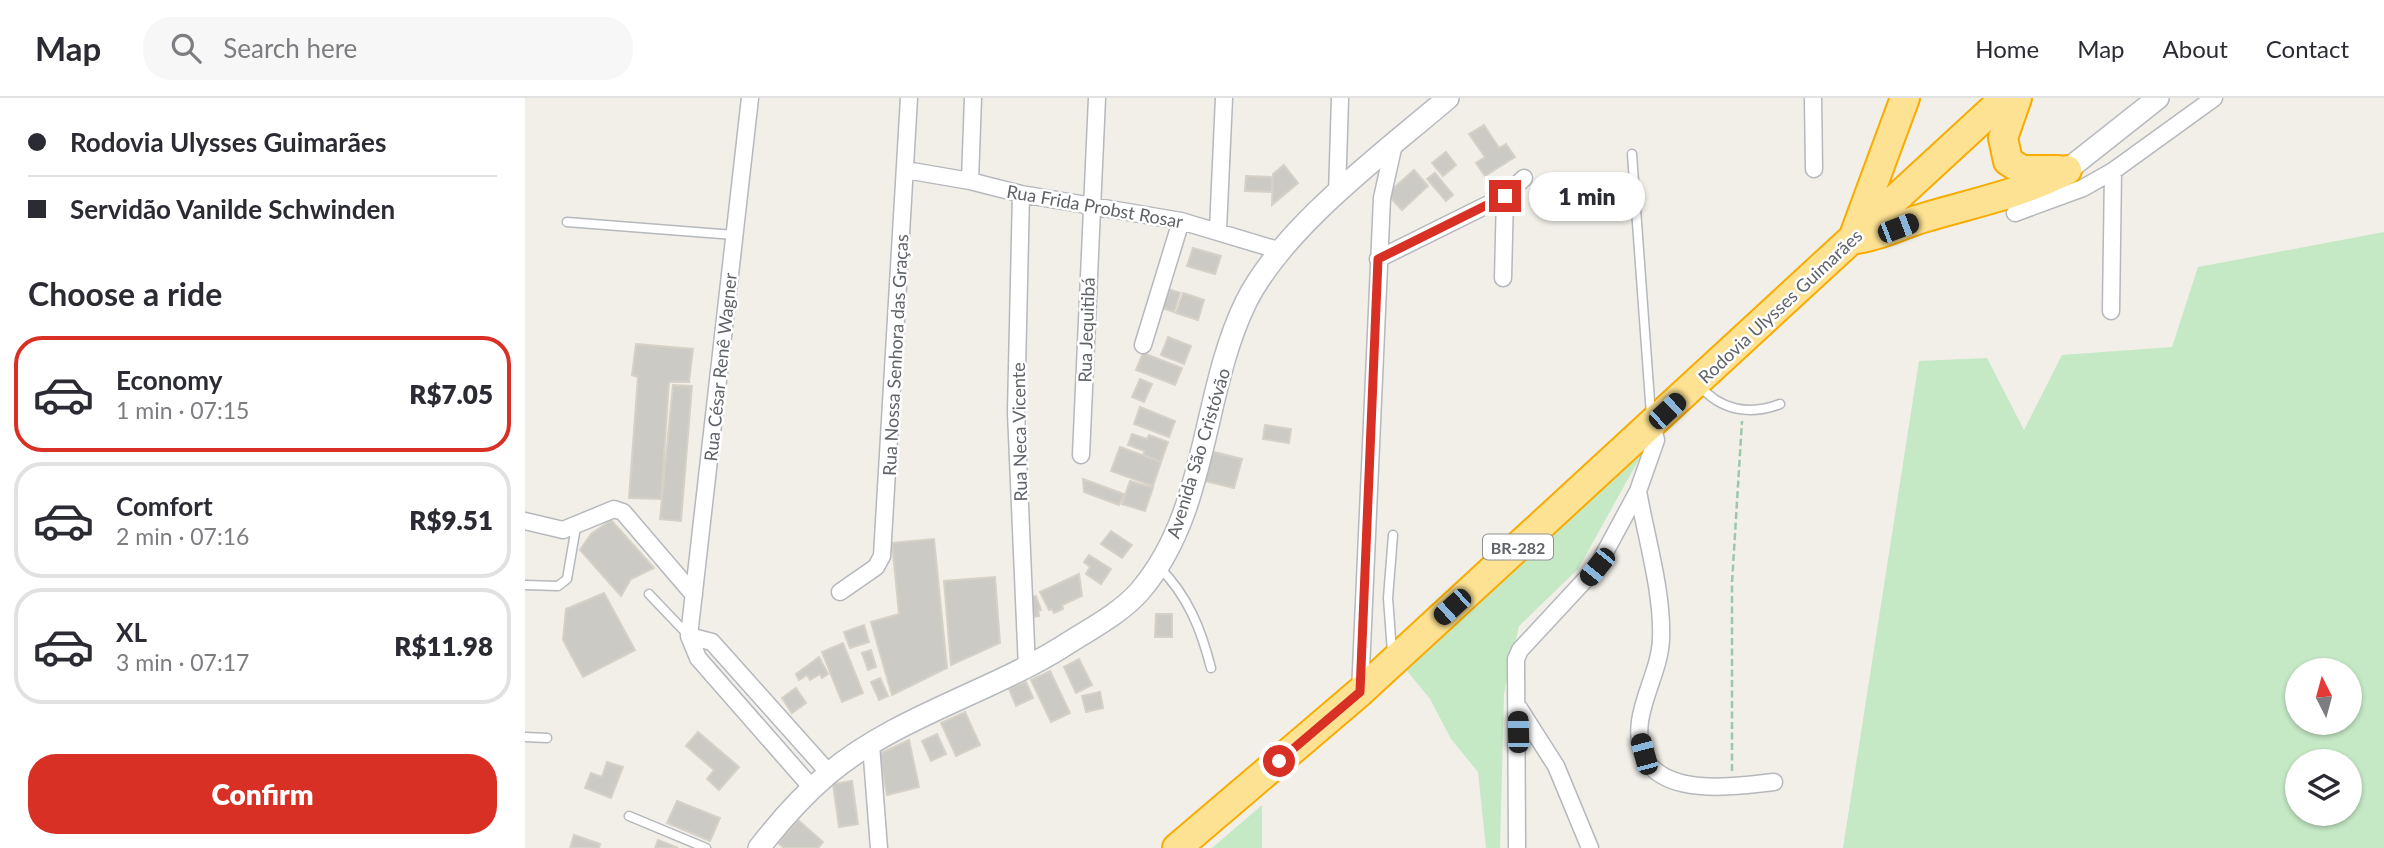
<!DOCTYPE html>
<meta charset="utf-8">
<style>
body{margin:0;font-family:Lato,sans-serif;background:#f7f7f7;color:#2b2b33;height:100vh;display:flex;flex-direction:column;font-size:26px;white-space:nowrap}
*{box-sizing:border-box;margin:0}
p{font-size:23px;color:#7c7c81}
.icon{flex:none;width:38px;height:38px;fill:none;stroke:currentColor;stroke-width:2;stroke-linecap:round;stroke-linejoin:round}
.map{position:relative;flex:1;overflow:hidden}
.side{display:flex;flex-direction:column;background:#fff;width:525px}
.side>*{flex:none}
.guide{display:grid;align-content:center;height:154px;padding:0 28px;background:#fff}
.needle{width:46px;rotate:354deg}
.controls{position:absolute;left:1760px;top:560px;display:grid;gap:14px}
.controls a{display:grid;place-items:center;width:77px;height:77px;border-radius:50%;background:#fff;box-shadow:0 2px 5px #0004;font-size:35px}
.end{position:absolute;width:32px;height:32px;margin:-16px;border:9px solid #d93025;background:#fff;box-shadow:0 0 0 4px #fff}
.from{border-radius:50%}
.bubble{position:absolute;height:49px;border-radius:24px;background:#fff;box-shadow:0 2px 5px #0004;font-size:23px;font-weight:800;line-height:49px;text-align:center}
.car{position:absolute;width:21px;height:42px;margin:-21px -10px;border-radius:9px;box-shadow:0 0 5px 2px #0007;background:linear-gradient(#222 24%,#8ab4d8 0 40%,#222 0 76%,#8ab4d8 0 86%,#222 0)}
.guide b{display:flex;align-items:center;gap:24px;height:66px;font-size:26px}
.guide b+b{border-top:2px solid #e1e1e2}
.guide i{width:18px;height:18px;background:#2b2b33}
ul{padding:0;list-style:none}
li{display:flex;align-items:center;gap:21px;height:116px;margin:0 14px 10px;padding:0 14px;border:4px solid #e1e1e2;border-radius:28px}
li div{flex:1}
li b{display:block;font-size:26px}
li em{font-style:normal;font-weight:800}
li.active{border-color:#d93025}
li>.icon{width:63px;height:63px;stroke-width:1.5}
h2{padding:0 28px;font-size:32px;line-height:84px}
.cta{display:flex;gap:14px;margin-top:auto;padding:14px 28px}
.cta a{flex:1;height:80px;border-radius:28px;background:#d93025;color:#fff;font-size:28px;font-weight:800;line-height:80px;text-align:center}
header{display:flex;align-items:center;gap:42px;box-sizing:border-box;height:98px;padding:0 35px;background:#fff;border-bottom:2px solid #e1e1e2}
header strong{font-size:33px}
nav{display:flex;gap:38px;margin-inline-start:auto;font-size:24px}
.search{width:490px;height:63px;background:#f7f7f7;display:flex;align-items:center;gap:18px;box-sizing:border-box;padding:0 24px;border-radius:28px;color:#7c7c81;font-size:26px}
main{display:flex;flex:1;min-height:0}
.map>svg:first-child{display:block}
.green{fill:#c5e8c5;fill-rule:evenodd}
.building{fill:#cccac5;stroke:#d6d1c6;stroke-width:2}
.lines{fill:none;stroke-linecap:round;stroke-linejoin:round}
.lane-casing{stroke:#b5b8bc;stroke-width:11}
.street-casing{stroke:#b5b8bc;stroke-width:19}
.secondary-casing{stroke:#b6babf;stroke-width:24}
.highway-casing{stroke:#f9ab00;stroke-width:32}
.path{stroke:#9cc7a9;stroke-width:2.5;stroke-dasharray:7 3.5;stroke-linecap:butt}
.lane{stroke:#fff;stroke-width:8}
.street{stroke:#fff;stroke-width:16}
.secondary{stroke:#fff;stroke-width:21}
.highway{stroke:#fde293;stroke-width:28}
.route{stroke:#d93025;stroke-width:9}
.labels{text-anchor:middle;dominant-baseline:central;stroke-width:5;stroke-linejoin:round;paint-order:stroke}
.shield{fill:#fff;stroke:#8f9295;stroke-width:2}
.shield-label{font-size:16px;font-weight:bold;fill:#5f6368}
.street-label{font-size:18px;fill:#5f6368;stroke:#fff}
</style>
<header>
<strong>Map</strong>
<div class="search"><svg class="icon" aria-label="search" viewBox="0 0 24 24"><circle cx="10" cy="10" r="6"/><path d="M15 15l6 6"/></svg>Search here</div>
<nav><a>Home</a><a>Map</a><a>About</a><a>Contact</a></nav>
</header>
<main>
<section class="side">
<div class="guide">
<b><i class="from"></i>Rodovia Ulysses Guimarães</b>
<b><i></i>Servidão Vanilde Schwinden</b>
</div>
<h2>Choose a ride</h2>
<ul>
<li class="active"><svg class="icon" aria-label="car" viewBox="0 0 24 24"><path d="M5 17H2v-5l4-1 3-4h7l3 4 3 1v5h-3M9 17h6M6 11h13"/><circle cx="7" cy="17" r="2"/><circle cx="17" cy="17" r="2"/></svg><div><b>Economy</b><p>1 min · 07:15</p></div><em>R$7.05</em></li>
<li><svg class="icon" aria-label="car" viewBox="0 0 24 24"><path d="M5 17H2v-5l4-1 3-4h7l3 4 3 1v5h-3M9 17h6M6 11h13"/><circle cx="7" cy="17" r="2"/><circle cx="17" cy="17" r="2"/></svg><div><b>Comfort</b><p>2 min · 07:16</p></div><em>R$9.51</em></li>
<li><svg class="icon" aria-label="car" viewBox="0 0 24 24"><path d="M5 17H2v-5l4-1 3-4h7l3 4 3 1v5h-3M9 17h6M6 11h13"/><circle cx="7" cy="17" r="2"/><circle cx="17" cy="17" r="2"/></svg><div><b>XL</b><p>3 min · 07:17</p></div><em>R$11.98</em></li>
</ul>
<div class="cta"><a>Confirm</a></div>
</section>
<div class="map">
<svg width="1859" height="750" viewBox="0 0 1859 750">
<rect width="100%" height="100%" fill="#f1efe8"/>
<path class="green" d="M1859 134V750H1318L1394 263 1462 260 1499 332 1537 257 1647 249 1673 169ZM1773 572H1825V625H1773ZM1773 663H1825V716H1773Z
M1118 354 1053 471 994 528 979 596 975 750H961L953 674 926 641 905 601 879 569Z
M737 707V750H687Z"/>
<path class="building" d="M959 27 974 50 981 46 990 59 960 78 951 65 960 59 944 36Z
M921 54 931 67 918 78 907 65Z
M759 67 773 85 747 107 748 76Z
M889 72 903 88 877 112 862 96Z
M910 75 928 97 921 103 902 81Z
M721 78 747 79V94L720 93Z
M668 150 696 158 690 176 662 168Z
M640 190 655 195 649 214 634 209Z
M658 195 679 202 673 222 651 215Z
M643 239 666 248 659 266 636 257Z
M111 246 168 251 164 284H144L136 401 104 400 113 279 107 277Z
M618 255 657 270 650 287 611 272Z
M615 281 627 286 619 304 607 299Z
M148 287 167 288 156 423 135 421Z
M615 309 650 323 644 339 609 326Z
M740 327 766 331 764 345 738 341Z
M607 336 622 341 624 337 643 344 636 364 618 357 620 353 603 347Z
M595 349 636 364 628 388 586 373Z
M681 352 717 361 709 390 672 381Z
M558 381 599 396 594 407 559 394Z
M605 383 628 390 620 413 597 406Z
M86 422 129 470 106 481 96 498 55 452 66 436Z
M586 433 607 447 597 460 576 446Z
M409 441 422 570 367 597 346 524 374 516 367 445Z
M564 457 586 471 576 486 561 476 565 469 559 464Z
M554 476 557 498 537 507 538 511 529 515 527 511 524 512 515 494Z
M470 479 475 545 426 567 419 483Z
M79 495 110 552 58 579 38 542 41 511Z
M511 498 516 512H513L514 518 504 520 501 500Z
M631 516H647V539H630Z
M339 527 344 544 325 550 319 534Z
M318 545 338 595 317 604 297 554Z
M346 552 351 569 343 572 337 555Z
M294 559 303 576 297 580 295 576 285 582 282 577 274 582 271 576Z
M554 561 567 587 551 595 539 569Z
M525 573 545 615 526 624 506 582Z
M355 580 363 598 354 602 346 584Z
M501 584 508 600 491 608 484 591Z
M271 590 281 605 267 615 257 600Z
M575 594 578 610 561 614 557 598Z
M440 614 455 647 431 658 416 625Z
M173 634 214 669 194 692 182 681 189 672 161 648Z
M412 636 421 656 406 663 397 643Z
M384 642 394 689 362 697 354 656Z
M82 664 98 669 86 700 60 690 66 675 77 679Z
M327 683 333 726 314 729 308 686Z
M152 703 195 720 185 743 142 725Z
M273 722 298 744 293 750H259L253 745Z
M49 737 75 746 74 750H45Z
M133 742 153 750H130Z"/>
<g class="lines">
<defs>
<path id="lane" d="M1107 56 1126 317
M42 124 209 137
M1174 287C1195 312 1224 318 1255 306
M634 469C663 498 676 531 686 570
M0 487 33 488 42 481 51 429
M124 496 164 538
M867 554 863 500 868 437
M0 639 22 640
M104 718 181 750"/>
<path id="street" d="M1288 0 1289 71
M381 72 445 83 496 96 656 123 756 153
M445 83 448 0
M496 96 491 314 502 571
M812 97 815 0
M1490 115 1558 90 1588 73 1689 0
M693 132 699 0
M853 161 980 98 999 80
M978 180 980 98
M1586 213 1588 73
M618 247 656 123
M556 357 572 0
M1113 393C1121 439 1138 495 1136 541 1135 569 1119 595 1115 623 1105 703 1200 690 1249 684
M0 423 38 432 89 411 98 414 169 497
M315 494 351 469 357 458 384 0
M164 538 225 0
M164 538 187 544 304 675
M164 538 173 560 287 690
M835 594 857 100 869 46
M994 610 1031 668 1065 750
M346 647 354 750
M992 750 991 561 995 552 1072 469 1113 393 1131 342 1127 326"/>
<path id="secondary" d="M1542 72 1633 0
M234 750C255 723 277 698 303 676 371 619 463 595 537 549 563 532 595 516 615 493 684 412 676 296 721 204 759 128 859 55 923 0"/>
<path id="highway" d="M1492 0 1478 40 1483 63 1497 72H1533
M1330 135 1380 0
M1331 141C1355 138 1375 127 1398 120 1447 105 1497 96 1542 72
M652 750 835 594 1480 0"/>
</defs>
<use href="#lane" class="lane-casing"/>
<use href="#street" class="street-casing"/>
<use href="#secondary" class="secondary-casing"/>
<use href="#highway" class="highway-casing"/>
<path class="path" d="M1207 673V485L1217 323"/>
<use href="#lane" class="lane"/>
<use href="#street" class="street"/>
<use href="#secondary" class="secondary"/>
<use href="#highway" class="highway"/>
</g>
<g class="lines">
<path class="route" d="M754 663 835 594 853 161 980 98"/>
</g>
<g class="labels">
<rect class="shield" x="958" y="436.5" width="70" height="25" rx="5"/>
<g class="shield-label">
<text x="993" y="449">BR-282</text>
</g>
<g class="street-label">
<text transform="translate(570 108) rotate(10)">Rua Frida Probst Rosar</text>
<text transform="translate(1255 208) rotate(-43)">Rodovia Ulysses Guimarães</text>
<text transform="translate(561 232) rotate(-88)">Rua Jequitibá</text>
<text transform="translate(370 257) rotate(-87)">Rua Nossa Senhora das Graças</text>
<text transform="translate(195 269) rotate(-84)">Rua César Renê Wagner</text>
<text transform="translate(494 334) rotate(-91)">Rua Neca Vicente</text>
<text transform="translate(673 355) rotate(-73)">Avenida São Cristóvão</text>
</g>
</g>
</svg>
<div class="controls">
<a><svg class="needle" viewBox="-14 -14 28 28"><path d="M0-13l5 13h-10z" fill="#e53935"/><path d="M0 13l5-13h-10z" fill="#7c7c81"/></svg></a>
<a><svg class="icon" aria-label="layers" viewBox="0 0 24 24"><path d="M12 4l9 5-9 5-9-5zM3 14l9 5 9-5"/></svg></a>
</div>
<i class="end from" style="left:754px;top:663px"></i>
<i class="end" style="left:980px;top:98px"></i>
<div class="bubble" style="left:1004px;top:74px;width:116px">1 min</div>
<i class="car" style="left:1373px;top:130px;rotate:69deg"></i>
<i class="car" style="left:1142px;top:313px;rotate:47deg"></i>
<i class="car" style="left:1072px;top:469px;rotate:219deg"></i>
<i class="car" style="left:927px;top:509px;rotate:228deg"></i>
<i class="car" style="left:993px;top:634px;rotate:359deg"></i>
<i class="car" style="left:1119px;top:656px;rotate:345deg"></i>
</div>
</main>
